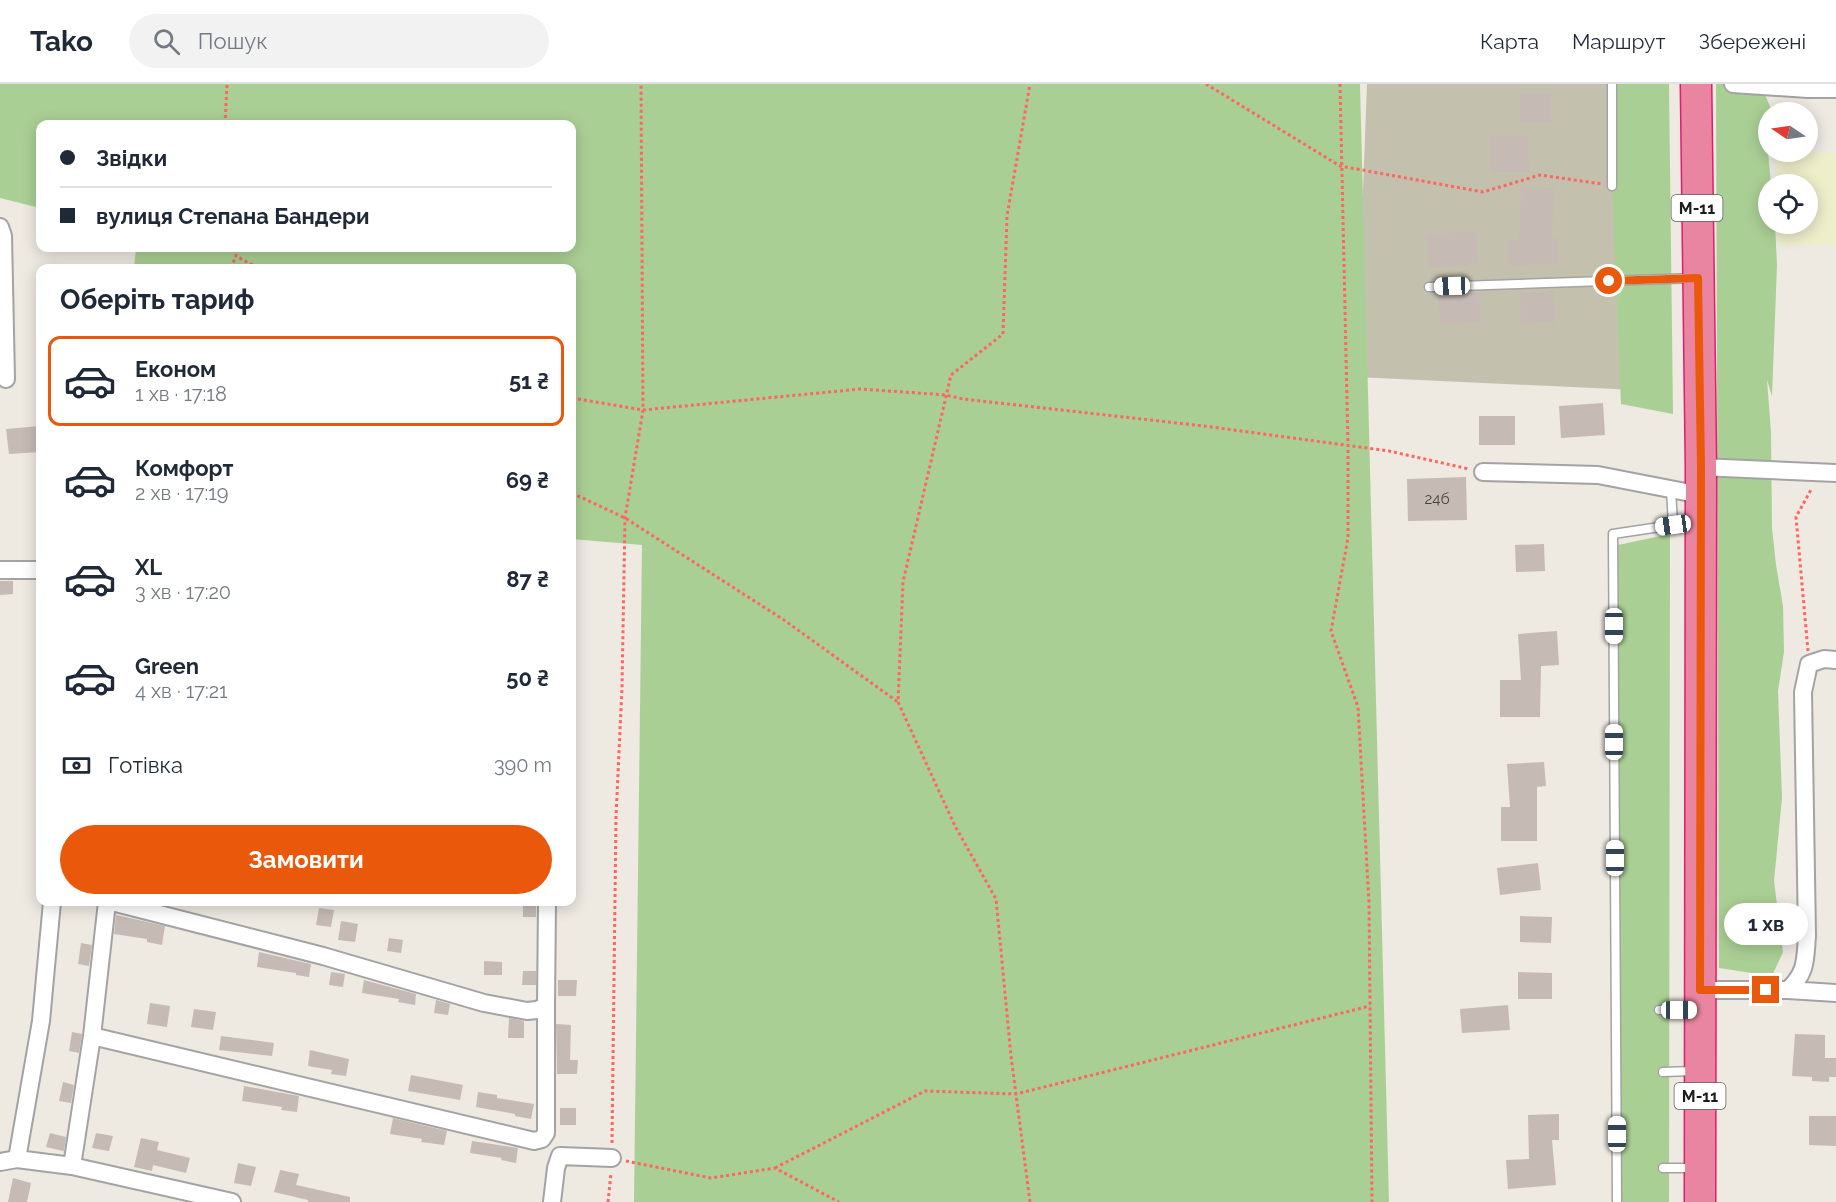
<!DOCTYPE html>
<html lang="uk">
<meta charset="utf-8">
<style>
body{margin:0;font-family:Raleway,sans-serif;background:#f2f2f3;color:#1f2937;height:100vh;display:flex;flex-direction:column;font-size:22px;white-space:nowrap}
*{box-sizing:border-box;margin:0}
p{font-size:20px;color:#747a83}
.icon{flex:none;width:33px;height:33px;fill:none;stroke:currentColor;stroke-width:2;stroke-linecap:round;stroke-linejoin:round}
.map{position:relative;flex:1;overflow:hidden}
.side{position:absolute;left:36px;top:180px;width:540px;height:642px;display:flex;flex-direction:column;background:#fff;border-radius:12px;box-shadow:0 3px 15px #0003}
.side>*{flex:none}
.banner{position:absolute;left:36px;top:36px;width:540px;height:132px;border-radius:12px;box-shadow:0 3px 15px #0003;display:grid;align-content:center;height:132px;padding:0 24px;background:#fff}
.needle{width:39px;rotate:283deg}
.tools{position:absolute;left:1758px;top:18px;display:grid;gap:12px}
.tools a{display:grid;place-items:center;width:60px;height:60px;border-radius:50%;background:#fff;box-shadow:0 3px 15px #0003;font-size:30px}
.end{position:absolute;width:27px;height:27px;margin:-14px;border:8px solid #ea580c;background:#fff;box-shadow:0 0 0 3px #fff}
.from{border-radius:50%}
.bubble{position:absolute;height:42px;border-radius:21px;background:#fff;box-shadow:0 3px 15px #0003;font-size:20px;font-weight:700;line-height:42px;text-align:center}
.car{position:absolute;width:18px;height:36px;margin:-18px -9px;border-radius:8px;box-shadow:0 0 4px 2px #0007;background:linear-gradient(#fff 24%,#345 0 40%,#fff 0 76%,#345 0 86%,#fff 0)}
.banner b{display:flex;align-items:center;gap:21px;height:57px;font-size:22px}
.banner b+b{border-top:2px solid #e0e1e3}
.banner i{width:15px;height:15px;background:#1f2937}
ul{padding:0;list-style:none}
li{display:flex;align-items:center;gap:18px;height:90px;margin:0 12px 9px;padding:0 12px;border:3px solid transparent;border-radius:12px}
li div{flex:1}
li b{display:block;font-size:22px}
li em{font-style:normal;font-weight:700}
li.on{border-color:#ea580c}
li>.icon{width:54px;height:54px;stroke-width:1.5}
h2{padding:0 24px;font-size:27px;line-height:72px}
.pay{display:flex;align-items:center;gap:15px;height:66px;padding:0 24px;font-size:22px}
.pay p{margin-inline-start:auto}
.cta{display:flex;gap:12px;margin-top:auto;padding:12px 24px}
.cta a{flex:1;height:69px;border-radius:36px;background:#ea580c;color:#fff;font-size:24px;font-weight:700;line-height:69px;text-align:center}
header{display:flex;align-items:center;gap:36px;box-sizing:border-box;height:84px;padding:0 30px;background:#fff;border-bottom:2px solid #e0e1e3}
header strong{font-size:28px}
nav{display:flex;gap:33px;margin-inline-start:auto;font-size:21px}
.search{width:420px;height:54px;background:#f2f2f3;display:flex;align-items:center;gap:15px;box-sizing:border-box;padding:0 21px;border-radius:33px;color:#747a83;font-size:22px}
.map>svg:first-child{display:block}
.construction{fill:#c3c1ad}
.farmland{fill:#eeeecb}
.forest{fill:#aacf94}
.building{fill:#c6bab5}
.lines{fill:none;stroke-linecap:round;stroke-linejoin:round}
.lane-casing{stroke:#a3a3a3;stroke-width:11}
.street-casing{stroke:#a3a3a3;stroke-width:20}
.highway-casing{stroke:#de1d6e;stroke-width:33}
.path{stroke:#ff6561;stroke-width:3;stroke-dasharray:3 3;stroke-linecap:butt}
.lane{stroke:#fff;stroke-width:8}
.street{stroke:#fff;stroke-width:16}
.highway{stroke:#e985a0;stroke-width:30}
.route{stroke:#ea580c;stroke-width:8}
.labels{text-anchor:middle;dominant-baseline:central;stroke-width:5;stroke-linejoin:round;paint-order:stroke}
.number-label{font-size:15px;fill:#464442}
.shield{fill:#fff;stroke:#606060;stroke-width:1.5}
.shield-label{font-size:16px;font-weight:bold;fill:#1c1c1c}
</style>
<header>
<strong>Tako</strong>
<div class="search"><svg class="icon" aria-label="search" viewBox="0 0 24 24"><circle cx="10" cy="10" r="6"/><path d="M15 15l6 6"/></svg>Пошук</div>
<nav><a>Карта</a><a>Маршрут</a><a>Збережені</a></nav>
</header>
<div class="map">
<svg width="1836" height="1118" viewBox="0 0 1836 1118">
<rect width="100%" height="100%" fill="#eee9e1"/>
<path class="construction" d="M1367 0H1668L1658 307 1356 293Z"/>
<path class="farmland" d="M1777 68 1836 69V161H1780L1778 155V140H1808V100H1777Z"/>
<path class="forest" d="M0 0H1360L1389 1118H634L642 461 572 455V184H134L136 164H572V40H40V124L0 114Z
M1612 0H1669L1673 330 1621 320 1612 102Z
M1716 0H1761L1772 28H1768V68L1771 100H1768V140H1775L1777 181 1772 312 1767 296 1771 348 1772 444 1776 481 1783 522 1784 568 1778 607 1782 714 1774 797 1783 868 1772 892 1719 884Z
M1670 450 1669 1118H1617L1618 461Z"/>
<path class="building" d="M1520 10H1551V38H1520Z
M1490 52H1528L1529 88H1490Z
M1521 103 1554 104 1552 154H1557L1559 179 1509 182 1507 157 1519 156Z
M1476 147 1478 180 1429 184 1427 150Z
M1553 206 1555 238 1521 240 1520 208Z
M1479 208 1481 238 1440 241 1438 210Z
M1603 319 1605 351 1561 354 1559 322Z
M1479 332H1515V361H1479Z
M40 342V368L9 370 6 345Z
M1466 393 1467 436 1408 437 1407 395Z
M1544 460 1545 487 1516 488 1515 461Z
M0 497H13V510L0 511Z
M1557 547 1559 581 1541 582 1540 633H1500V596H1521L1518 550Z
M1544 678 1546 702 1537 703V757H1501V723H1510L1507 680Z
M1538 779 1541 806 1500 811 1497 784Z
M523 820H536V833H523Z
M319 824 334 826 331 843 316 841Z
M116 831 165 842 162 861 147 858V855L114 850Z
M1520 832 1552 833 1551 859 1520 858Z
M341 837 358 840 355 858 338 856Z
M389 854 403 856 401 869 387 867Z
M81 859 92 861 89 882 78 880Z
M259 868 311 880 309 893 296 891V889L257 883Z
M484 877 502 878V891H484Z
M523 887H536V901H522Z
M331 888 345 890 343 903 329 901Z
M1518 888 1552 889V915H1518Z
M364 896 416 910 415 921 398 918 399 915 362 909Z
M558 896H577L576 912H558Z
M436 916 450 920 448 931 434 929Z
M150 919 170 922 167 943 147 940Z
M1508 921 1510 946 1462 949 1460 925Z
M194 925 216 928 213 946 191 943Z
M509 934 524 937V954H508Z
M556 940 571 941 570 976H578L577 990H557Z
M72 948 82 950 79 969 69 967Z
M1795 950 1825 951V974H1836V993H1829V998L1812 997V993L1792 992Z
M221 952 274 959 272 972 219 966Z
M310 966 349 975 346 992 331 990 332 986 308 982Z
M411 991 463 1001 460 1016 408 1007Z
M63 998 74 1001 71 1019 59 1017Z
M244 1002 299 1012 297 1028 281 1026 282 1023 242 1017Z
M478 1008 497 1011V1014L534 1020 531 1035 515 1032V1030L476 1023Z
M560 1024H576V1041H560Z
M1559 1030V1056H1552L1556 1101 1508 1105 1506 1076 1529 1075 1528 1031Z
M1809 1032H1836V1062L1809 1061Z
M393 1034 447 1047 444 1061 421 1058 422 1055 390 1050Z
M50 1049 66 1053 64 1067 46 1063Z
M96 1049 113 1052 109 1067 92 1064Z
M141 1054 159 1058 157 1066 190 1074 186 1089 153 1081 152 1087 134 1083Z
M472 1057 518 1064 516 1079 501 1076 502 1074 470 1069Z
M238 1079 256 1083 251 1102 234 1099Z
M280 1086 299 1090 296 1101 350 1113V1118H308V1116L274 1108Z
M13 1094 31 1099 27 1118H8Z"/>
<g class="lines">
<defs>
<path id="lane" d="M1612 0V102
M1429 203 1695 194
M1659 926H1696
M1663 988 1694 987
M1663 1084H1696
M1617 1118 1613 450 1673 441 1671 405"/>
<path id="street" d="M1733 0 1808 5H1836
M0 143 3 152 6 295
M1701 383 1836 389
M1483 388 1598 391 1701 411
M0 486H40
M1700 906H1788L1836 909
M1788 906C1807 888 1805 876 1807 852L1803 608 1809 580 1824 575 1836 576
M546 922 547 818
M92 952 534 1057 542 1055 546 1049V922L537 926 527 927 484 919 323 872 112 818
M17 1075 41 937 52 818
M0 1078 17 1075 72 1082 232 1118
M72 1082 92 952 107 818
M552 1118 556 1084 560 1072 612 1074"/>
<path id="highway" d="M1696 0 1701 383 1700 1118"/>
</defs>
<use href="#lane" class="lane-casing"/>
<use href="#street" class="street-casing"/>
<use href="#highway" class="highway-casing"/>
<path class="path" d="M1206 0 1340 82 1483 108 1540 91 1602 100
M1340 0 1348 361V454L1331 547 1358 623 1369 819 1372 1118
M225 40 227 0
M235 164 236 172 258 184
M231 184 236 172
M572 314 643 326 860 305 946 311 963 315 1204 342 1389 367 1469 385
M572 409 625 434 784 536 898 618
M1808 567 1796 433 1812 404
M612 1059 616 733 622 604 625 434 643 326 641 0
M626 1077 711 1094 775 1084 839 1118
M775 1084 925 1007 1016 1010 1370 922
M608 1118 611 1089
M1030 1118 1011 972 996 815 955 742 898 618 903 498 951 291 1003 250 1007 132 1030 0"/>
<use href="#lane" class="lane"/>
<use href="#street" class="street"/>
<use href="#highway" class="highway"/>
</g>
<g class="lines">
<path class="route" d="M1609 197 1698 194 1701 383 1700 906H1766"/>
</g>
<g class="labels">
<g class="number-label">
<text x="1437" y="415">24б</text>
</g>
<g class="shield">
<rect x="1671.5" y="111" width="51" height="26" rx="4.5"/>
<rect x="1674.5" y="999" width="51" height="26" rx="4.5"/>
</g>
<g class="shield-label">
<text x="1697" y="124">М-11</text>
<text x="1700" y="1012">М-11</text>
</g>
</g>
</svg>
<div class="tools">
<a><svg class="needle" viewBox="-14 -14 28 28"><path d="M0-13l5 13h-10z" fill="#e53935"/><path d="M0 13l5-13h-10z" fill="#747a83"/></svg></a>
<a><svg class="icon" aria-label="locate" viewBox="0 0 24 24"><circle cx="12" cy="12" r="6"/><path d="M12 2v4M12 18v4M2 12h4M18 12h4"/></svg></a>
</div>
<i class="end from" style="left:1609px;top:197px"></i>
<i class="end" style="left:1766px;top:906px"></i>
<div class="bubble" style="left:1724px;top:819px;width:84px">1 хв</div>
<i class="car" style="left:1452px;top:202px;rotate:268deg"></i>
<i class="car" style="left:1673px;top:441px;rotate:262deg"></i>
<i class="car" style="left:1614px;top:542px;rotate:180deg"></i>
<i class="car" style="left:1614px;top:658px;rotate:0deg"></i>
<i class="car" style="left:1615px;top:774px;rotate:0deg"></i>
<i class="car" style="left:1679px;top:926px;rotate:90deg"></i>
<i class="car" style="left:1617px;top:1050px;rotate:0deg"></i>
<div class="banner">
<b><i class="from"></i>Звідки</b>
<b><i></i>вулиця Степана Бандери</b>
</div>
<section class="side">
<h2>Оберіть тариф</h2>
<ul>
<li class="on"><svg class="icon" aria-label="car" viewBox="0 0 24 24"><path d="M5 17H2v-5l4-1 3-4h7l3 4 3 1v5h-3M9 17h6M6 11h13"/><circle cx="7" cy="17" r="2"/><circle cx="17" cy="17" r="2"/></svg><div><b>Економ</b><p>1 хв · 17:18</p></div><em>51 ₴</em></li>
<li><svg class="icon" aria-label="car" viewBox="0 0 24 24"><path d="M5 17H2v-5l4-1 3-4h7l3 4 3 1v5h-3M9 17h6M6 11h13"/><circle cx="7" cy="17" r="2"/><circle cx="17" cy="17" r="2"/></svg><div><b>Комфорт</b><p>2 хв · 17:19</p></div><em>69 ₴</em></li>
<li><svg class="icon" aria-label="car" viewBox="0 0 24 24"><path d="M5 17H2v-5l4-1 3-4h7l3 4 3 1v5h-3M9 17h6M6 11h13"/><circle cx="7" cy="17" r="2"/><circle cx="17" cy="17" r="2"/></svg><div><b>XL</b><p>3 хв · 17:20</p></div><em>87 ₴</em></li>
<li><svg class="icon" aria-label="car" viewBox="0 0 24 24"><path d="M5 17H2v-5l4-1 3-4h7l3 4 3 1v5h-3M9 17h6M6 11h13"/><circle cx="7" cy="17" r="2"/><circle cx="17" cy="17" r="2"/></svg><div><b>Green</b><p>4 хв · 17:21</p></div><em>50 ₴</em></li>
</ul>
<div class="pay"><svg class="icon" aria-label="cash" viewBox="0 0 24 24"><path d="M3 7h18v10H3z"/><circle cx="12" cy="12" r="2"/></svg>Готівка<p>390 m</p></div>
<div class="cta"><a>Замовити</a></div>
</section>
</div>
